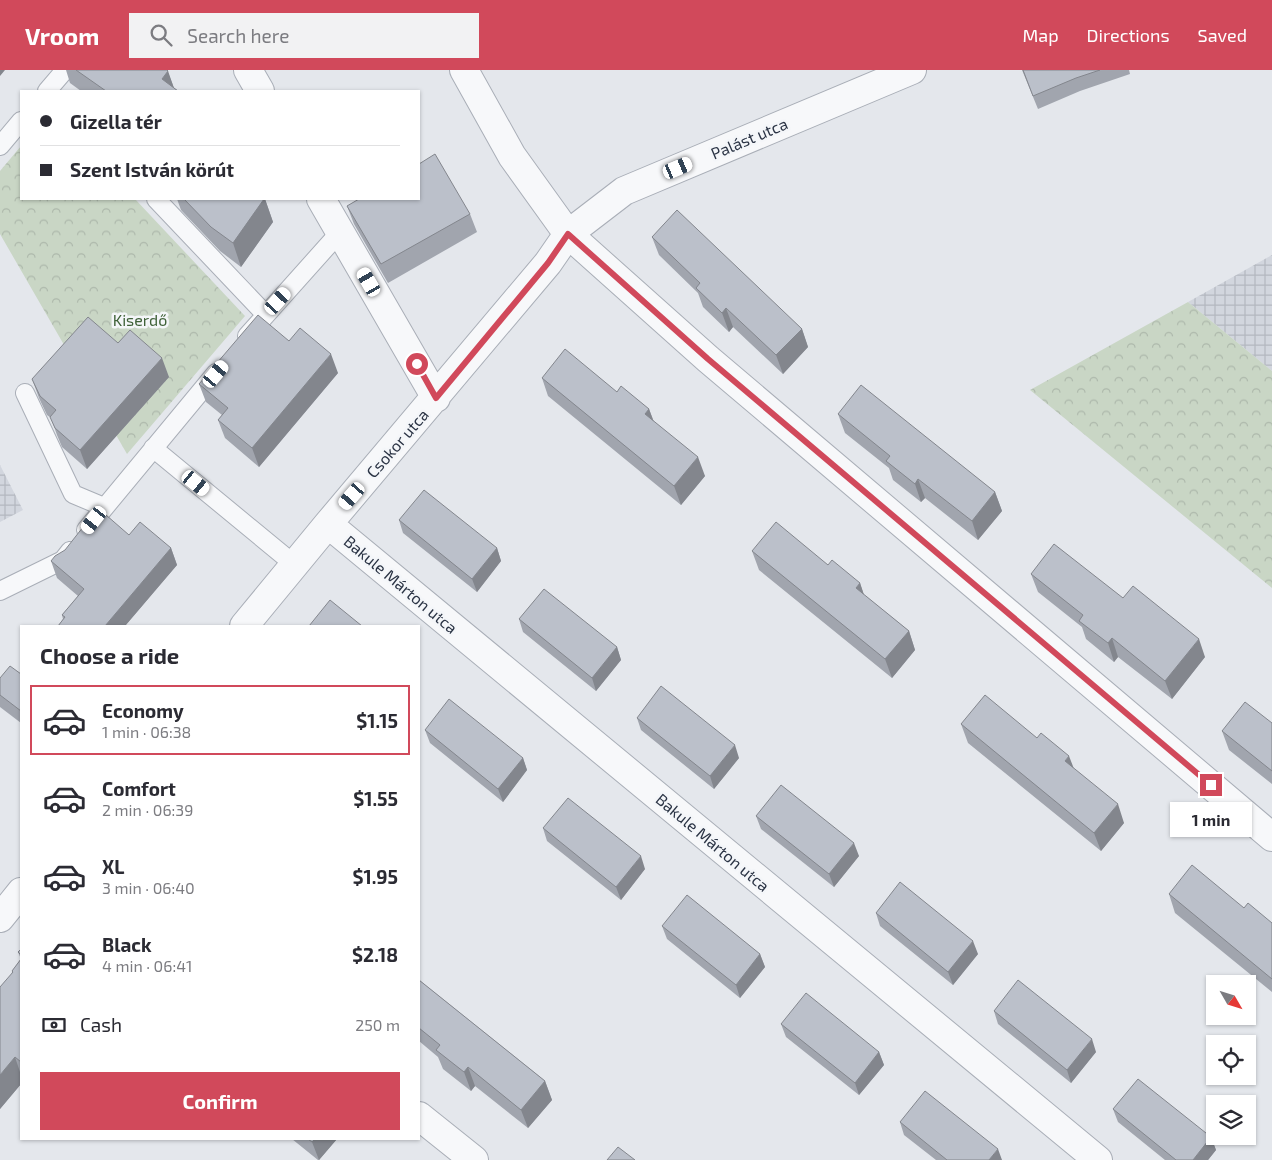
<!DOCTYPE html>
<meta charset="utf-8">
<style>
body{margin:0;font-family:"Exo 2",sans-serif;background:#f2f2f3;color:#2b2b33;height:100vh;display:flex;flex-direction:column;font-size:19px;white-space:nowrap}
*{box-sizing:border-box;margin:0}
p{font-size:16px;color:#7c7c81}
.icon{flex:none;width:28px;height:28px;fill:none;stroke:currentColor;stroke-width:2;stroke-linecap:round;stroke-linejoin:round}
.map{position:relative;flex:1;overflow:hidden}
.sheet{position:absolute;left:20px;top:555px;width:400px;height:515px;display:flex;flex-direction:column;background:#fff;border-radius:0px;box-shadow:0 1px 4px #0004}
.sheet>*{flex:none}
.guide{position:absolute;left:20px;top:20px;width:400px;height:110px;border-radius:0px;box-shadow:0 1px 4px #0004;display:grid;align-content:center;height:110px;padding:0 20px;background:#fff}
.needle{width:32px;rotate:129deg}
.tools{position:absolute;left:1206px;top:905px;display:grid;gap:10px}
.tools a{display:grid;place-items:center;width:50px;height:50px;border-radius:0px;background:#fff;box-shadow:0 1px 4px #0004;font-size:25px}
.end{position:absolute;width:22px;height:22px;margin:-11px;border:6px solid #d1495b;background:#fff;box-shadow:0 0 0 2px #fff}
.from{border-radius:50%}
.bubble{position:absolute;height:35px;border-radius:0px;background:#fff;box-shadow:0 1px 4px #0004;font-size:16px;font-weight:700;line-height:35px;text-align:center}
.car{position:absolute;width:15px;height:30px;margin:-15px -8px;border-radius:6px;box-shadow:0 0 4px 1px #0007;background:linear-gradient(#fff 24%,#345 0 40%,#fff 0 76%,#345 0 86%,#fff 0)}
.guide b{display:flex;align-items:center;gap:18px;height:48px;font-size:19px}
.guide b+b{border-top:1px solid #e1e1e2}
.guide i{width:12px;height:12px;background:#2b2b33}
ul{padding:0;list-style:none}
li{display:flex;align-items:center;gap:15px;height:70px;margin:0 10px 8px;padding:0 10px;border:2px solid transparent;border-radius:0px}
li div{flex:1}
li b{display:block;font-size:19px}
li em{font-style:normal;font-weight:700}
li.on{border-color:#d1495b}
li>.icon{width:45px;height:45px;stroke-width:1.5}
h2{padding:0 20px;font-size:22px;line-height:60px}
.pay{display:flex;align-items:center;gap:12px;height:55px;padding:0 20px;font-size:19px}
.pay p{margin-inline-start:auto}
.action{display:flex;gap:10px;margin-top:auto;padding:10px 20px}
.action a{flex:1;height:58px;border-radius:0px;background:#d1495b;color:#fff;font-size:20px;font-weight:700;line-height:58px;text-align:center}
header{display:flex;align-items:center;gap:30px;box-sizing:border-box;height:70px;padding:0 25px;background:#d1495b;color:#fff}
header strong{font-size:24px}
nav{display:flex;gap:28px;margin-inline-start:auto;font-size:18px}
.search{width:350px;height:45px;background:#f2f2f3;display:flex;align-items:center;gap:12px;box-sizing:border-box;padding:0 18px;border-radius:0px;color:#7c7c81;font-size:19px}
.map>svg:first-child{display:block}
.industrial{fill:url(#industrial-grid)}
.forest{fill:url(#forest-crowns)}
.lines{fill:none;stroke-linecap:round;stroke-linejoin:round}
.service-casing{stroke:#a9aeb7;stroke-width:20}
.minor-casing{stroke:#a9aeb7;stroke-width:30}
.tertiary-casing{stroke:#a9aeb7;stroke-width:30}
.service{stroke:#f7f8fa;stroke-width:18}
.minor{stroke:#f7f8fa;stroke-width:28}
.tertiary{stroke:#f7f8fa;stroke-width:28}
.wall{fill:#a1a5ae}
.shaded-wall{fill:#83868d}
.building{fill:#bbc0ca;stroke:#83868d}
.route{stroke:#d1495b;stroke-width:6}
.labels{text-anchor:middle;dominant-baseline:central;stroke-width:5;stroke-linejoin:round;paint-order:stroke}
.street-label{font-size:16px;fill:#2b3445;stroke:#f4f6f9}
.park-label{font-size:16px;fill:#3f6138;stroke:#f4f6f9}
</style>
<header>
<strong>Vroom</strong>
<div class="search"><svg class="icon" aria-label="search" viewBox="0 0 24 24"><circle cx="10" cy="10" r="6"/><path d="M15 15l6 6"/></svg>Search here</div>
<nav><a>Map</a><a>Directions</a><a>Saved</a></nav>
</header>
<div class="map">
<svg width="1272" height="1090" viewBox="0 0 1272 1090">
<defs>
<pattern id="industrial-grid" width="8" height="8" patternUnits="userSpaceOnUse" patternTransform="scale(1.25)"><rect width="8" height="8" fill="#d2d6de"/><path d="M0 4h8M4 0v8" fill="none" stroke="#b4b8c0"/></pattern>
<pattern id="forest-crowns" width="20" height="18" patternUnits="userSpaceOnUse" patternTransform="scale(1.25)"><rect width="20" height="18" fill="#c9d6c5"/><path d="M2 6a3 3 0 1 1 6 0M12 15a3 3 0 1 1 6 0" fill="none" stroke="#adb8ab"/></pattern>
</defs>
<rect width="100%" height="100%" fill="#e4e7ec"/>
<path class="industrial" d="M1272 185V301L1188 232Z
M0 395 23 440 0 452Z"/>
<path class="forest" d="M21 76V129H135L245 246 127 384 0 164V101Z
M1188 232 1272 301V518L1030 320Z"/>
<g class="lines">
<defs>
<path id="service" d="M47 21 65 0
M0 76 21 51
M156 129 266 245
M247 266 340 162
M25 323 73 424 104 437
M153 378 295 495
M86 460 216 303
M0 521 63 490 70 481"/>
<path id="minor" d="M248 0 260 21
M321 129 436 328
M328 454 1098 1090
M244 556 328 454 548 193 568 164 624 121 912 0
M0 848 21 822
M419 1046 474 1090"/>
<path id="tertiary" d="M464 0 512 86 568 164 708 289 1272 767"/>
</defs>
<use href="#service" class="service-casing"/>
<use href="#minor" class="minor-casing"/>
<use href="#tertiary" class="tertiary-casing"/>
<use href="#service" class="service"/>
<use href="#minor" class="minor"/>
<use href="#tertiary" class="tertiary"/>
</g>
<path class="wall" d="M66 0H167L174 18 178 21H81L70 13Z
M1022 0H1129L1130 4 1080 21 1038 39Z
M177 129H265L273 152 241 197 220 181 181 140Z
M347 136 470 144 477 162 388 213 354 154Z
M652 167 802 259 808 277 783 304 733 257 729 262 703 237 698 223 659 185Z
M289 271 338 303 259 397 225 368 218 350 222 345 206 332 199 314Z
M118 273 169 307 87 399 62 377 57 365 51 348 47 345 39 328 32 309Z
M542 308 617 322 649 339 654 352 705 406 681 435 548 326Z
M838 344 995 422 1002 441 978 470 925 428 921 432 893 410 889 398 845 363Z
M399 450 497 478 501 491 477 522 403 463Z
M129 465 171 478 177 495 125 556H58L63 549 62 545 78 526 57 508 51 491Z
M752 481 828 495 860 513 864 525 909 561 915 580 892 608 759 500Z
M1031 504 1123 528 1205 587 1172 629 1118 587 1114 592 1086 569 1082 557 1038 522Z
M519 549 617 577 621 590 596 621 523 562Z
M21 603V653L0 637V608L21 604Z
M637 648 739 688 714 719 641 660Z
M1272 653V714L1229 680 1222 661Z
M961 654 1073 698 1124 753 1101 781 968 673Z
M425 660 523 688 527 700 503 732 430 673Z
M756 746 859 786 834 817 761 759Z
M543 758 645 799 621 830 547 771Z
M1169 824 1244 838 1272 853V922L1175 843Z
M876 843 978 884 953 915 880 856Z
M662 856 760 884 765 897 740 928 667 869Z
M21 879V1014L0 1039 12 901 21 889 18 882Z
M419 910 545 1011 552 1030 528 1058 475 1016 471 1021 443 999 438 987 419 971Z
M994 941 1096 982 1071 1013 998 954Z
M781 954 879 982 884 995 859 1025 786 967Z
M1113 1039 1211 1067 1216 1080 1208 1090H1165L1118 1052Z
M900 1052 1002 1090H936L904 1065Z
M292 1069H337L319 1090H318Z"/>
<path class="shaded-wall" d="M0 0H5L0 6Z
M168 1 175 21 162 9Z
M256 129H265L273 152 241 197 233 173Z
M726 238 733 257 729 262 722 243Z
M802 259 808 277 783 304 776 285Z
M331 284 338 303 259 397 252 378Z
M162 288 169 307 87 399 80 380Z
M649 339 656 358 645 344Z
M698 387 705 406 681 435 674 416Z
M918 409 925 428 921 432 915 414Z
M995 422 1002 441 978 470 972 451Z
M171 478 177 495 125 556H105Z
M497 478 501 491 477 522 472 509Z
M860 513 866 531 856 518Z
M909 561 915 580 892 608 885 589Z
M1112 568 1118 587 1114 592 1108 573Z
M1199 569 1205 587 1172 629 1165 611Z
M617 577 621 590 596 621 592 608Z
M735 675 739 688 714 719 710 706Z
M1069 686 1076 704 1065 691Z
M523 688 527 700 503 732 498 719Z
M1118 734 1124 753 1101 781 1094 763Z
M854 773 859 786 834 817 829 804Z
M641 786 645 799 621 830 616 817Z
M973 871 978 884 953 915 948 902Z
M760 884 765 897 740 928 736 915Z
M1092 969 1096 982 1071 1013 1067 1000Z
M879 982 884 995 859 1025 855 1013Z
M15 987 21 1005V1014L0 1039V1005Z
M468 997 475 1016 471 1021 464 1002Z
M545 1011 552 1030 528 1058 521 1040Z
M1211 1067 1216 1080 1208 1090H1193Z
M315 1069H337L319 1090 312 1072Z
M998 1079 1002 1090H989Z"/>
<path class="building" d="M76 0H167L168 1 162 9 178 21H106Z
M1023 0H1100L1076 8 1033 26Z
M435 84 470 144 381 194 347 136 359 129H419V94Z
M184 129H264L233 173 211 157Z
M677 140 802 259 776 285 726 238 722 243 696 218 700 213 652 167Z
M258 245 289 271 300 258 331 284 252 378 218 350 228 338 199 314Z
M88 247 118 273 130 260 162 288 80 380 55 358 50 347 56 340 40 326 32 309Z
M565 279 617 322 621 316 649 339 645 344 698 387 674 416 542 308Z
M861 315 995 422 972 451 918 409 915 414 886 391 890 386 838 344Z
M424 420 497 478 472 509 399 450Z
M98 438 129 465 140 452 171 478 105 556H58L65 547 62 545 84 519 51 491 55 486 65 480Z
M776 452 828 495 832 490 860 513 856 518 909 561 885 589 752 481Z
M1054 474 1123 528 1133 516 1199 569 1165 611 1112 568 1108 573 1079 551 1083 545 1031 504Z
M544 519 617 577 592 608 519 549Z
M330 530 362 556H309Z
M10 596 21 604V603V641L0 625V608Z
M661 616 735 675 710 706 637 648Z
M985 625 1037 668 1041 663 1069 686 1065 691 1118 734 1094 763 961 654Z
M449 629 523 688 498 719 425 660Z
M1245 632 1272 653V701L1222 661Z
M781 715 854 773 829 804 756 746Z
M568 728 641 786 616 817 543 758Z
M1192 795 1244 838 1248 833 1272 853V909L1169 824Z
M900 812 973 871 948 902 876 843Z
M687 825 760 884 736 915 662 856Z
M21 879V885L18 882Z
M21 889V992L15 987 0 1005V917L13 902 12 901Z
M419 910 545 1011 521 1040 468 997 464 1002 436 980 440 975 419 958Z
M1018 910 1092 969 1067 1000 994 941Z
M806 923 879 982 855 1013 781 954Z
M1138 1009 1211 1067 1193 1090H1176L1113 1039Z
M925 1021 998 1079 989 1090H947L900 1052Z
M308 1069H315L312 1072Z
M618 1077 635 1090H607Z"/>
<g class="lines">
<path class="route" d="M417 294 436 328 548 193 568 164 708 289 1211 715"/>
</g>
<g class="labels">
<g class="street-label">
<text transform="translate(749 68) rotate(-23)">Palást utca</text>
<text transform="translate(397 373) rotate(-49)">Csokor utca</text>
<text transform="translate(401 514) rotate(40)">Bakule Márton utca</text>
<text transform="translate(713 772) rotate(40)">Bakule Márton utca</text>
</g>
<g class="park-label">
<text x="140" y="249">Kiserdő</text>
</g>
</g>
</svg>
<div class="tools">
<a><svg class="needle" viewBox="-14 -14 28 28"><path d="M0-13l5 13h-10z" fill="#e53935"/><path d="M0 13l5-13h-10z" fill="#7c7c81"/></svg></a>
<a><svg class="icon" aria-label="locate" viewBox="0 0 24 24"><circle cx="12" cy="12" r="6"/><path d="M12 2v4M12 18v4M2 12h4M18 12h4"/></svg></a>
<a><svg class="icon" aria-label="layers" viewBox="0 0 24 24"><path d="M12 4l9 5-9 5-9-5zM3 14l9 5 9-5"/></svg></a>
</div>
<i class="end from" style="left:417px;top:294px"></i>
<i class="end" style="left:1211px;top:715px"></i>
<div class="bubble" style="left:1170px;top:732px;width:82px">1 min</div>
<i class="car" style="left:678px;top:98px;rotate:67deg"></i>
<i class="car" style="left:369px;top:212px;rotate:330deg"></i>
<i class="car" style="left:278px;top:231px;rotate:42deg"></i>
<i class="car" style="left:216px;top:304px;rotate:40deg"></i>
<i class="car" style="left:196px;top:413px;rotate:129deg"></i>
<i class="car" style="left:352px;top:426px;rotate:221deg"></i>
<i class="car" style="left:94px;top:450px;rotate:218deg"></i>
<div class="guide">
<b><i class="from"></i>Gizella tér</b>
<b><i></i>Szent István körút</b>
</div>
<section class="sheet">
<h2>Choose a ride</h2>
<ul>
<li class="on"><svg class="icon" aria-label="car" viewBox="0 0 24 24"><path d="M5 17H2v-5l4-1 3-4h7l3 4 3 1v5h-3M9 17h6M6 11h13"/><circle cx="7" cy="17" r="2"/><circle cx="17" cy="17" r="2"/></svg><div><b>Economy</b><p>1 min · 06:38</p></div><em>$1.15</em></li>
<li><svg class="icon" aria-label="car" viewBox="0 0 24 24"><path d="M5 17H2v-5l4-1 3-4h7l3 4 3 1v5h-3M9 17h6M6 11h13"/><circle cx="7" cy="17" r="2"/><circle cx="17" cy="17" r="2"/></svg><div><b>Comfort</b><p>2 min · 06:39</p></div><em>$1.55</em></li>
<li><svg class="icon" aria-label="car" viewBox="0 0 24 24"><path d="M5 17H2v-5l4-1 3-4h7l3 4 3 1v5h-3M9 17h6M6 11h13"/><circle cx="7" cy="17" r="2"/><circle cx="17" cy="17" r="2"/></svg><div><b>XL</b><p>3 min · 06:40</p></div><em>$1.95</em></li>
<li><svg class="icon" aria-label="car" viewBox="0 0 24 24"><path d="M5 17H2v-5l4-1 3-4h7l3 4 3 1v5h-3M9 17h6M6 11h13"/><circle cx="7" cy="17" r="2"/><circle cx="17" cy="17" r="2"/></svg><div><b>Black</b><p>4 min · 06:41</p></div><em>$2.18</em></li>
</ul>
<div class="pay"><svg class="icon" aria-label="cash" viewBox="0 0 24 24"><path d="M3 7h18v10H3z"/><circle cx="12" cy="12" r="2"/></svg>Cash<p>250 m</p></div>
<div class="action"><a>Confirm</a></div>
</section>
</div>
